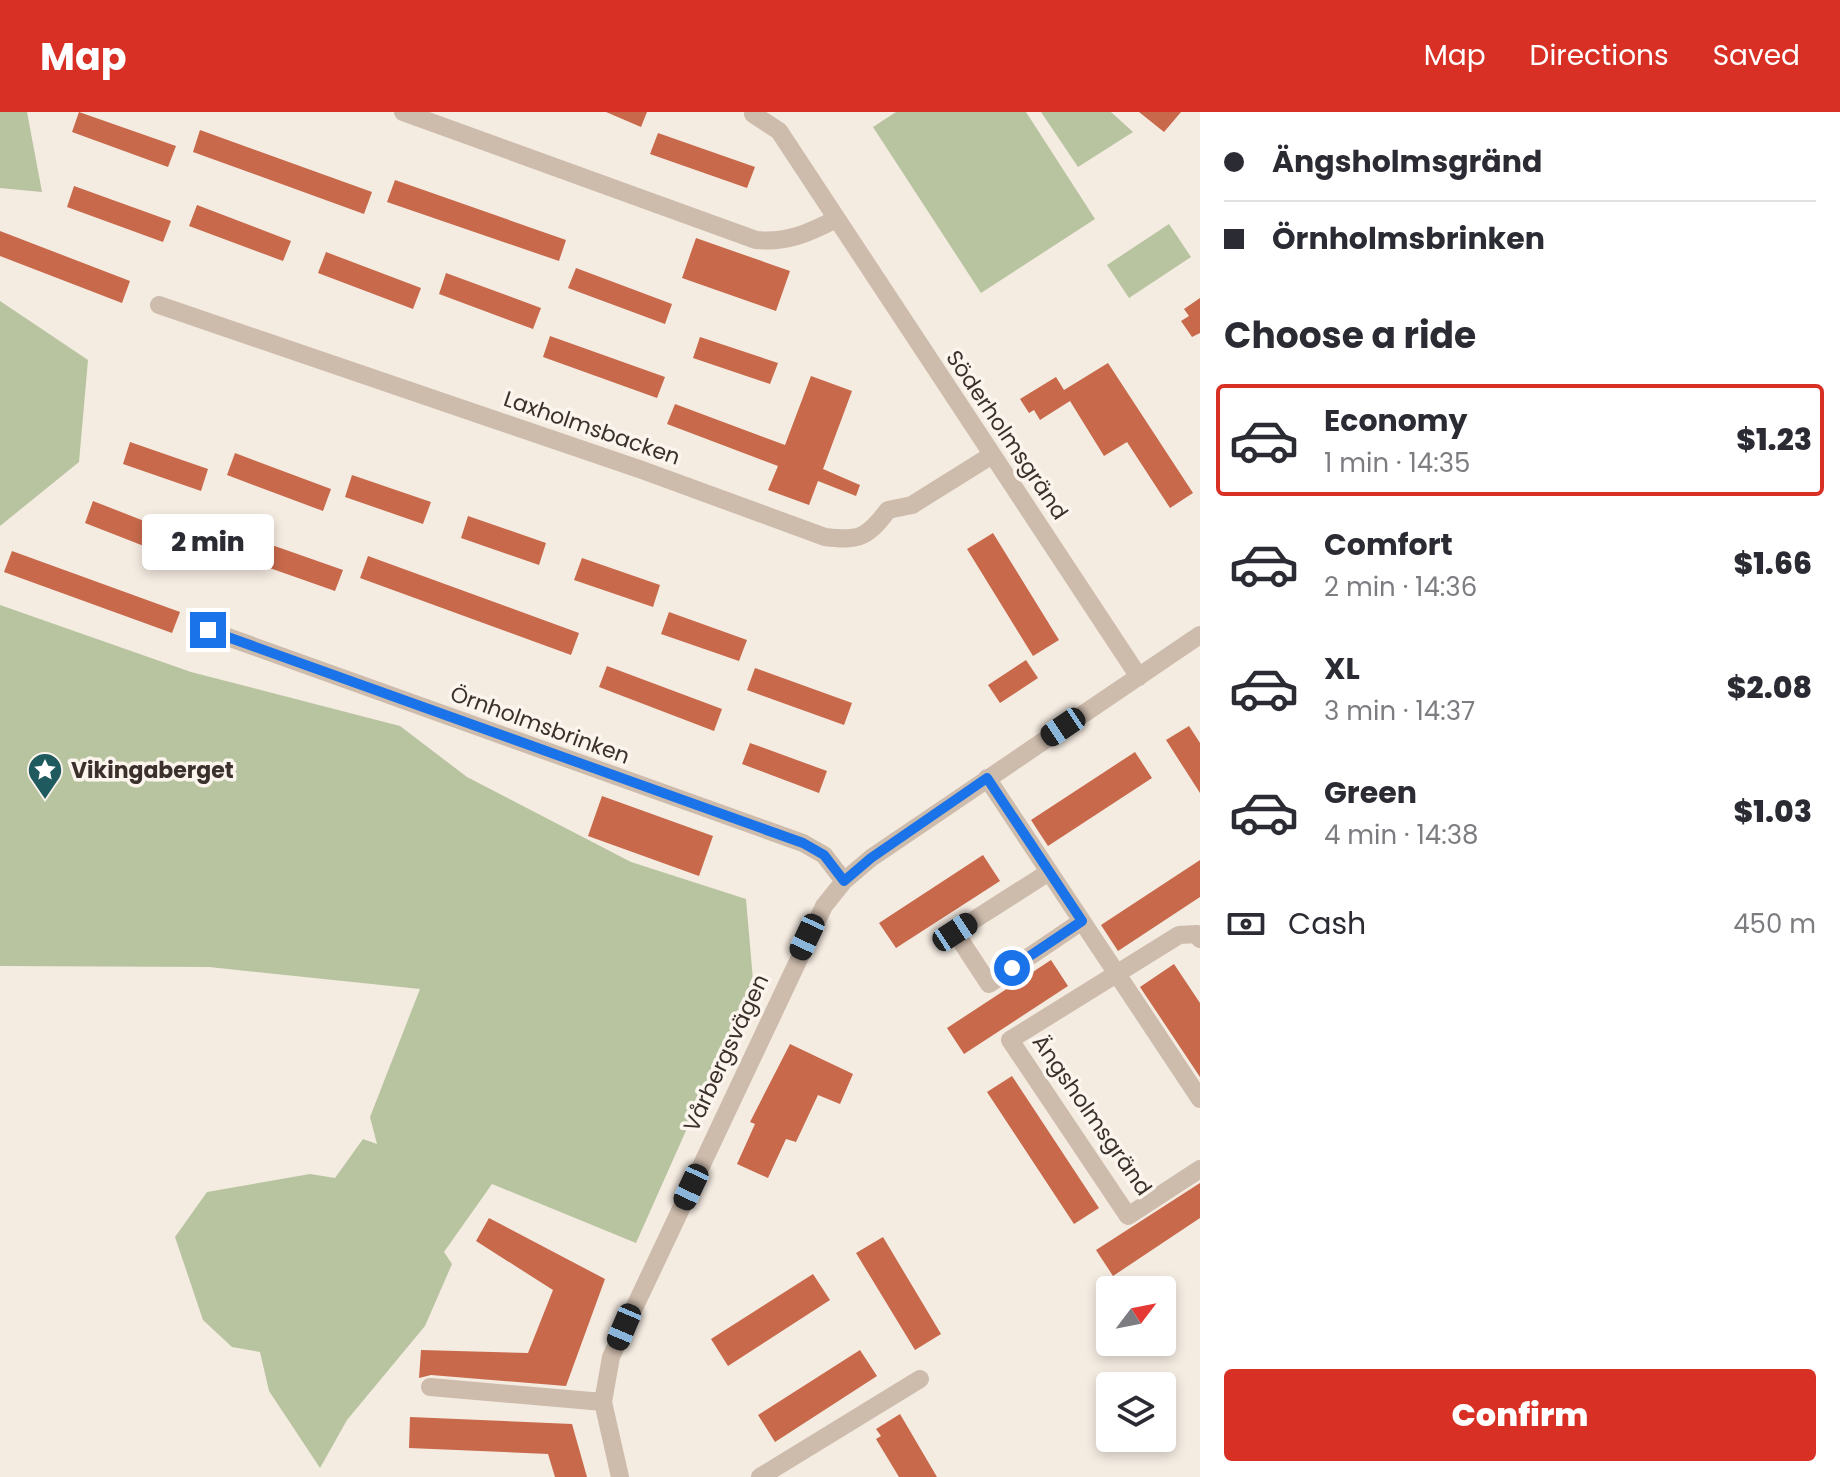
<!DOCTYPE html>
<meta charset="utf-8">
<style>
body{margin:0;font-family:Poppins,sans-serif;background:#f2f2f3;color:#2b2b33;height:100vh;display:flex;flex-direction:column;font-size:30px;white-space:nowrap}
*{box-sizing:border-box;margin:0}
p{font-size:26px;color:#7c7c81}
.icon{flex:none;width:44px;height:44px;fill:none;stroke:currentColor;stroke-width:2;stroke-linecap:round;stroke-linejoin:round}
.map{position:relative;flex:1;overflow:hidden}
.details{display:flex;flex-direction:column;background:#fff;width:640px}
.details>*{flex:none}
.top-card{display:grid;align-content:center;height:176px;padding:0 24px;background:#fff}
.needle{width:52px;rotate:58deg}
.tools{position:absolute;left:1096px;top:1164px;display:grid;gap:16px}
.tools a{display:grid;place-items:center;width:80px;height:80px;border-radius:8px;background:#fff;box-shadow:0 4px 12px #0003;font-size:40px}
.end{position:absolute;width:36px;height:36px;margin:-18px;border:10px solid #1a73e8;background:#fff;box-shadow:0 0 0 4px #fff}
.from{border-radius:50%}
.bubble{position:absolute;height:56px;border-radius:8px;background:#fff;box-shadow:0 4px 12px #0003;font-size:26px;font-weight:800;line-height:56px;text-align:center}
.car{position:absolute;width:24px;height:48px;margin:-24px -12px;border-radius:10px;box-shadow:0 0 6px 2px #0007;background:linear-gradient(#222 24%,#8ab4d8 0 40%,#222 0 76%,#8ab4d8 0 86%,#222 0)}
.top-card b{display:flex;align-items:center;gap:28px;height:76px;font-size:30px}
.top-card b+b{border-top:2px solid #e1e1e2}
.top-card i{width:20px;height:20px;background:#2b2b33}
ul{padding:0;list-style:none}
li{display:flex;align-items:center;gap:24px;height:112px;margin:0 16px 12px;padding:0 8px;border:4px solid transparent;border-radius:8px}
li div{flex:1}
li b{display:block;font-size:30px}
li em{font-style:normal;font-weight:800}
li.active{border-color:#d93025}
li>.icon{width:72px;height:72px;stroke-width:1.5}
h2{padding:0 24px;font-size:36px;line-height:96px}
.pay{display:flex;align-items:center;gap:20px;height:88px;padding:0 24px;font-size:30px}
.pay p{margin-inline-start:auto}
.cta{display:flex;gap:16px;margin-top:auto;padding:16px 24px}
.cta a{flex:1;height:92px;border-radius:8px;background:#d93025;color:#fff;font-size:32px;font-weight:800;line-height:92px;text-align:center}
header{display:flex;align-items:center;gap:48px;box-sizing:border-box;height:112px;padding:0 40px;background:#d93025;color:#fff}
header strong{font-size:38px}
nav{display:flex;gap:44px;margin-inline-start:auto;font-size:28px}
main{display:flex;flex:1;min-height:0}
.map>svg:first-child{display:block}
.green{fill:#b8c4a0}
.building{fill:#c8694b}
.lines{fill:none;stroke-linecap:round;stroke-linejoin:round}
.minor{stroke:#cdbbac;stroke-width:18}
.route{stroke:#1a73e8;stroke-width:10}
.labels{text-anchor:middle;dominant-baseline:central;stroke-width:7;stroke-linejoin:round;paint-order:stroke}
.street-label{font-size:22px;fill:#3b302b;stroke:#fbf5ee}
.poi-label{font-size:22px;font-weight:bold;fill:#3b302b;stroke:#fbf5ee;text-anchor:start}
</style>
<header>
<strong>Map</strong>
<nav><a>Map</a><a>Directions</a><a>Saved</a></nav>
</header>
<main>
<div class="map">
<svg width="1200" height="1365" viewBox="0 0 1200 1365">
<rect width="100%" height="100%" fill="#f4ebe1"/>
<path class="green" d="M0 0H27L42 80 0 76Z
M896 0H1026L1095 107 981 181 873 15Z
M1041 0H1111L1133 20 1078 55Z
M1169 112 1191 145 1129 186 1107 153Z
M0 189 88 248 79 350 0 414Z
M0 493 191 560 400 614 467 665 631 750 746 787 753 868 636 1131 492 1072 444 1140 452 1152 425 1214 347 1308 320 1356 269 1279 260 1240 232 1235 203 1208 175 1125 207 1080 310 1062 335 1066 363 1027 377 1032 370 1005 420 877 209 855 0 854Z"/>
<path class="building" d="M79 0 176 34 168 55 72 20Z
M606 0H647L641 15Z
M1139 0H1181L1164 20Z
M200 18 372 80 364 102 193 40Z
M658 21 755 55 747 76 650 42Z
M395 68 566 128 559 149 387 90Z
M74 74 171 109 163 130 67 95Z
M197 93 291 129 283 149 189 114Z
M0 119 130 169 122 191 0 144Z
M696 126 790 159 776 199 682 166Z
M326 140 421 176 413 197 318 161Z
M576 156 672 192 665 212 568 176Z
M446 161 541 196 533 217 439 182Z
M1200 186V221L1192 225 1181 209 1189 204 1184 197Z
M550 224 665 265 657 286 543 245Z
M700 225 778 251 770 272 693 246Z
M1108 251 1193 381 1170 396 1127 330 1104 344 1070 289 1040 308 1034 298 1029 301 1020 287 1056 265 1064 278Z
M811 264 852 279 823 357 860 373 856 384 818 369 809 393 768 378 778 354 667 312 675 292 785 333Z
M130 330 208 357 201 379 123 352Z
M235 341 331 377 323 399 227 363Z
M352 363 431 390 423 412 345 385Z
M93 389 203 432 195 454 85 411Z
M468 404 546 431 539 453 461 426Z
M229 418 343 458 335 479 221 439Z
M993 421 1059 528 1033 544 967 437Z
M12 439 180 500 172 521 4 460Z
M368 444 579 521 571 543 360 466Z
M582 446 660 473 653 495 574 468Z
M669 500 747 528 739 549 661 522Z
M1026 548 1038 566 1000 591 988 573Z
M607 554 722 597 714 619 599 575Z
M755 556 852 591 844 613 747 578Z
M1189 614 1200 631V681L1166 628Z
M750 631 827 659 819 681 742 652Z
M1135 640 1152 666 1048 734 1031 708Z
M602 684 713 724 699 764 588 724Z
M983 743 1000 769 896 836 879 811Z
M1200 748V785L1118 839 1101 813Z
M1051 848 1068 874 964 942 947 916Z
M1174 852 1200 891V965L1140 875Z
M790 932 853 962 840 992 818 983 796 1030 786 1027 768 1066 737 1052 755 1012 750 1010Z
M1012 964 1099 1096 1074 1112 987 980Z
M1200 1071V1106L1113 1164 1096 1138Z
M489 1106 605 1167 566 1274 431 1263 419 1266 421 1238 528 1241 553 1178 476 1129Z
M883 1125 941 1222 915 1238 856 1141Z
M813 1162 830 1188 728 1254 711 1227Z
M860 1238 877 1264 775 1330 758 1303Z
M900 1302 937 1365H899L876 1327 881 1324 876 1317Z
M410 1305 572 1312 587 1365H555L548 1342 409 1336Z"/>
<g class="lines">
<path class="minor" d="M403 0 756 128C787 131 809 121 836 107
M753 2 779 19 1139 565
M159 193 642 358 825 425C859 429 867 426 888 398L912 393 992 343
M208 518 803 731 824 743 844 769
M987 666 1200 987
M1049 760 955 820 989 872 1082 809
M1200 827 1197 822 1179 823 1010 928 1128 1104 1200 1057
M430 1275 603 1290
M620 1365 603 1290 611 1245 824 794 844 769 871 746 1200 523
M760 1365 920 1267"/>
</g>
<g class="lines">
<path class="route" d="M208 518 803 731 824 743 844 769 871 746 987 666 1082 809 1012 856"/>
</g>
<defs>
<symbol id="sight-pin" viewBox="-11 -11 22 30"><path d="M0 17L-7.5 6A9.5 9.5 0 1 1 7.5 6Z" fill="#1f5a5e" stroke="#fbf5ee"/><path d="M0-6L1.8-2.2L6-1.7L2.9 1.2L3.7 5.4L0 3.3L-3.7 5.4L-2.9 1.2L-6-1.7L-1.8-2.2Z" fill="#fff"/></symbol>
</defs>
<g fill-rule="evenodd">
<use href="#sight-pin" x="25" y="638" width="40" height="54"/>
</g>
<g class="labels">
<g class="street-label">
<text transform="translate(592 316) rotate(19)">Laxholmsbacken</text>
<text transform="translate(1007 323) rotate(56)">Söderholmsgränd</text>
<text transform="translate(540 613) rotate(20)">Örnholmsbrinken</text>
<text transform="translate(726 941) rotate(-65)">Vårbergsvägen</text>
<text transform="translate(1092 1003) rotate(55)">Ängsholmsgränd</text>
</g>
<g class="poi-label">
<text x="71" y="658">Vikingaberget</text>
</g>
</g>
</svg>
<div class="tools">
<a><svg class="needle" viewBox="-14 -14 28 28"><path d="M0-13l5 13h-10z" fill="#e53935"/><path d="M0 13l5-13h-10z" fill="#7c7c81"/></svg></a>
<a><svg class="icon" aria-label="layers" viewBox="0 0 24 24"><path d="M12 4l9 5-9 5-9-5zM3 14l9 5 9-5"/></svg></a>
</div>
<i class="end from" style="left:1012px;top:856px"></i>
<i class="end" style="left:208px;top:518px"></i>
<div class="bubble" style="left:142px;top:402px;width:132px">2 min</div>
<i class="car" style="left:1063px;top:615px;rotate:236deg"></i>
<i class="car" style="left:955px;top:820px;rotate:57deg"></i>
<i class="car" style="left:807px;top:825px;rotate:205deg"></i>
<i class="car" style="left:691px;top:1075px;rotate:205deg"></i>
<i class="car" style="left:624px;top:1215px;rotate:203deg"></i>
</div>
<section class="details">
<div class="top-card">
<b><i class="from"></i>Ängsholmsgränd</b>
<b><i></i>Örnholmsbrinken</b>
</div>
<h2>Choose a ride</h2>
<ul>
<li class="active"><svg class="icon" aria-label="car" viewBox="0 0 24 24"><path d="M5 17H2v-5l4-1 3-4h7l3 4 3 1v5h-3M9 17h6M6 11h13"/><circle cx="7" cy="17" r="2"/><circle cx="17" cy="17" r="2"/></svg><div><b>Economy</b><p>1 min · 14:35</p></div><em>$1.23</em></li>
<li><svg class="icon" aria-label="car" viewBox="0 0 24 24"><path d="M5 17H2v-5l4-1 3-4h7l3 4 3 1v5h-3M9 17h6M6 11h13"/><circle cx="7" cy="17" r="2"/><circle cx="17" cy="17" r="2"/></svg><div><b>Comfort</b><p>2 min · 14:36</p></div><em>$1.66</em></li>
<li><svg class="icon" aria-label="car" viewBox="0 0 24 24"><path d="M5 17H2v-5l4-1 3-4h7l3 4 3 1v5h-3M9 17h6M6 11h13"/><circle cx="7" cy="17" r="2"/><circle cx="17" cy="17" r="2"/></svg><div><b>XL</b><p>3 min · 14:37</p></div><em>$2.08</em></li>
<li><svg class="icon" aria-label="car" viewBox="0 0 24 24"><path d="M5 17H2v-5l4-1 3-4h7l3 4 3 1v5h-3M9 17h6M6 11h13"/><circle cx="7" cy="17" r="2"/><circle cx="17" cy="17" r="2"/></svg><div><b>Green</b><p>4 min · 14:38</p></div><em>$1.03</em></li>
</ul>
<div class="pay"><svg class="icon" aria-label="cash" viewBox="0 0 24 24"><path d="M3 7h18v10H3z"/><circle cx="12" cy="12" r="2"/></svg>Cash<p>450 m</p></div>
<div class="cta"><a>Confirm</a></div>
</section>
</main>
